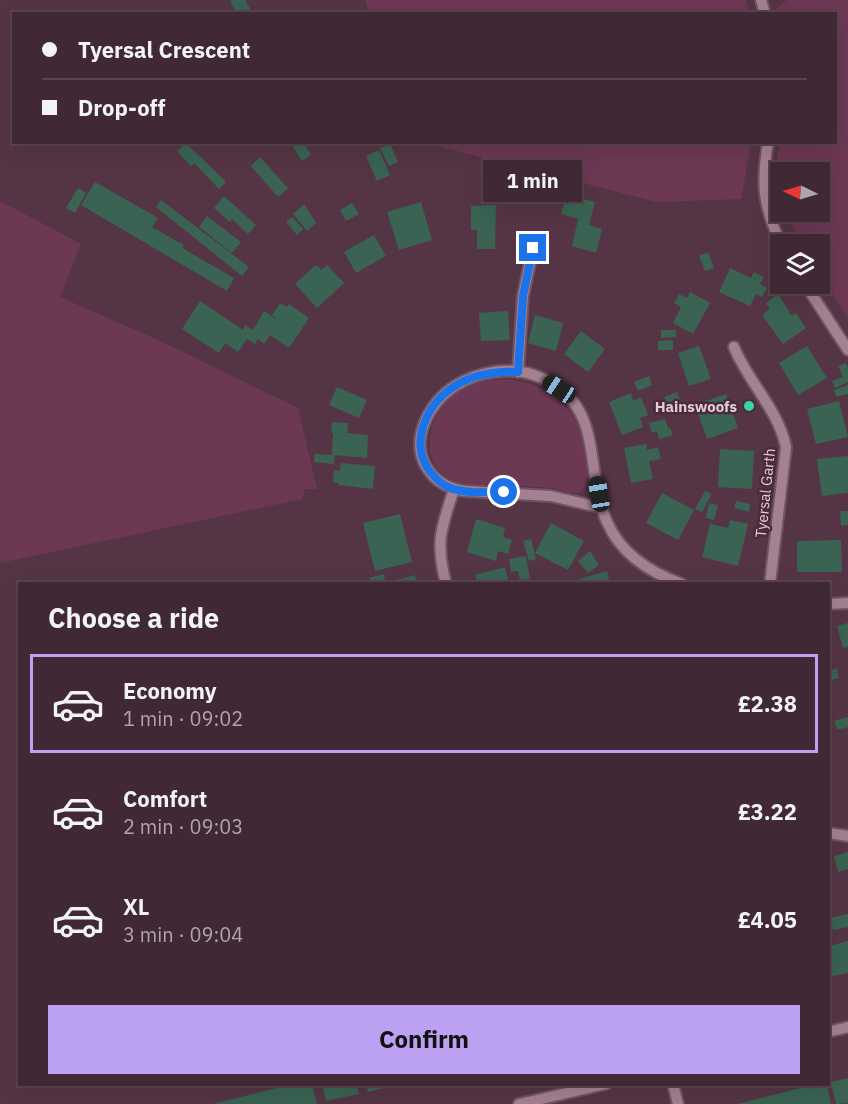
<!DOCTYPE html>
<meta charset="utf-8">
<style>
body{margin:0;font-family:"IBM Plex Sans",sans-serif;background:#47303c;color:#f1f3f6;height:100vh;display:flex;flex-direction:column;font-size:22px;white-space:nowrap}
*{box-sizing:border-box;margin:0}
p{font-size:20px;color:#aea6ac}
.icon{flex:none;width:33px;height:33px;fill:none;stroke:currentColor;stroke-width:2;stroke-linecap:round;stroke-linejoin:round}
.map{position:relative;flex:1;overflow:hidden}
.sheet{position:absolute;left:18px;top:582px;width:812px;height:504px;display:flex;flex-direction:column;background:#402834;border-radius:0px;box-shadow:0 6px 24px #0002,0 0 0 2px #59444f}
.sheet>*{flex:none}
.hud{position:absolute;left:12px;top:12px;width:825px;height:132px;border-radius:0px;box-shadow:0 6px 24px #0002,0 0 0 2px #59444f;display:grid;align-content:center;height:132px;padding:0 30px;background:#402834}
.needle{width:39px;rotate:275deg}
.tools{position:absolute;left:770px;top:162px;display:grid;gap:12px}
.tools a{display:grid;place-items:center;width:60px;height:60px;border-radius:0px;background:#402834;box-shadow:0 6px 24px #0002,0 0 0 2px #59444f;font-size:30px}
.end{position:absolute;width:27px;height:27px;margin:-14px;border:8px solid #1a73e8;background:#fff;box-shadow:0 0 0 3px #fff}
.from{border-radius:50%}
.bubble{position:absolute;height:42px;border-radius:0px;background:#402834;box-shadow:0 6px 24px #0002,0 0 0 2px #59444f;font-size:20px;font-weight:700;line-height:42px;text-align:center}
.car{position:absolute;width:18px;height:36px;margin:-18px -9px;border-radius:8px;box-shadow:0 0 4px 2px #0007;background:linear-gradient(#222 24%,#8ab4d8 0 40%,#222 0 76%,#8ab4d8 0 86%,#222 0)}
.hud b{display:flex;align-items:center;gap:21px;height:57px;font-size:22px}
.hud b+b{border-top:2px solid #59444f}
.hud i{width:15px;height:15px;background:#f1f3f6}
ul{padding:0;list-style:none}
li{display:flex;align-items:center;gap:18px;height:99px;margin:0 12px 9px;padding:0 18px;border:3px solid transparent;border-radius:0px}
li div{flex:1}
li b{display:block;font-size:22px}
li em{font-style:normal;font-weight:700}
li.selected{border-color:#bca0f2}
li>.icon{width:54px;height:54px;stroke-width:1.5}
h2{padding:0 30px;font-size:27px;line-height:72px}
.button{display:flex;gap:12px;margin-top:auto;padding:12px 30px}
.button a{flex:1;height:69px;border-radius:0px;background:#bca0f2;color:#111;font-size:24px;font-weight:700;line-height:69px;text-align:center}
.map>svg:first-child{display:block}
.green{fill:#6d3854}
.building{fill:#3a6353}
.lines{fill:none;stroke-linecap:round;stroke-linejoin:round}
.minor-casing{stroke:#6f5461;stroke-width:14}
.minor{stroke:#a58092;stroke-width:10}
.route{stroke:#1a73e8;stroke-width:8}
.poi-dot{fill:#37d4a6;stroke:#4a2a3b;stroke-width:2}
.labels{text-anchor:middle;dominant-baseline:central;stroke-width:5;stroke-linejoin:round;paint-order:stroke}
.poi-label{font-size:15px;font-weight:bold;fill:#e1ccd5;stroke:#4a2a3b;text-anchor:end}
.street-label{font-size:15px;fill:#e1ccd5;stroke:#4a2a3b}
</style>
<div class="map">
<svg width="848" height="1104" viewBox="0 0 848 1104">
<rect width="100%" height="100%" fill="#553545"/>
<path class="green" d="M365 0H746L750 13 369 14Z
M787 0H848V318L819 273V244H802L785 212H819V172H780V200L779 198 776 163 780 143 836 142V14L778 13 776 9Z
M426 143H751L741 199 657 202Z
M0 201 81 244 60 297 156 339 298 408 317 489H305L302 499 0 563Z
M503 379C522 381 539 385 554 396 561 402 568 409 573 416 582 430 599 483 579 492 570 495 561 489 552 488 522 485 491 487 461 483 412 468 426 410 463 389 475 382 489 380 503 379Z"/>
<path class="building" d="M232 0H245L253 14H229L235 10 230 1Z
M290 142H303L311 155 302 161Z
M186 143 226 182 219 189 194 163 191 166 177 151Z
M390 144 398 162 389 166 380 148Z
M379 150 390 175 377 181 366 156Z
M260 157 288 188 278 197 251 166Z
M95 182 158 218 152 227 184 245 182 248 234 278 227 291 81 205Z
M78 188 86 193 75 213 66 208Z
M567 195 595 202 589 225 602 229 596 253 572 246 578 219 561 214Z
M224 196 256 225 248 234 232 219 230 222 214 208Z
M161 200 249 267 242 276 156 207Z
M421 202 432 240 399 250 387 212Z
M352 203 359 214 346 221 340 210Z
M304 204 316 223 307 231 293 214Z
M496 205 495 249H477V230H471V206Z
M207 216 241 242 232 253 199 227Z
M292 217 303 229 297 235 286 222Z
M374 235 386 256 356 273 344 252Z
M708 252 714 268 705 271 699 256Z
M327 265 344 283 317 308 295 284 314 266H318L321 270Z
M730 268 751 278 754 272 764 277 760 284 767 288 762 297 756 294 750 306 719 292Z
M690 292 710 303 693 334 673 323 681 307 674 303 679 294 687 298Z
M778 294 792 316 796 313 806 328 783 344 762 315 770 309 766 303Z
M200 301 243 330 245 325 253 330 264 311 278 320 272 315 280 303 287 307 289 304 309 318 289 348 270 335 264 344 258 339 255 344 247 339 238 352 225 343 219 353 182 329Z
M508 311 510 340 481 341 479 313Z
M535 315 563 323 556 351 528 343Z
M661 330H676V337L661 338Z
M581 331 605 349 588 372 564 354Z
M673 340V350H658V341Z
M699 346 711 379 689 386 678 353Z
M807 346 827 378 798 395 779 363Z
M846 363 848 368V382L835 388 832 381 843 377 838 366Z
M649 376 652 385 638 391 634 382Z
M848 385V394L836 397 834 390Z
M337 387 367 400 359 418 329 405Z
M677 392 680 400 667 405 664 397Z
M631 393 633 401 641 397 648 415 640 418 643 427 622 435 609 402Z
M726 394 738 428 707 439 695 405Z
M683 401 686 409 671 415 667 406Z
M839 401 848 437 816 444 807 409Z
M665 419 668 428H670L673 435 659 439 657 431 652 433 649 423Z
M332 422 348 423 347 433 368 435 367 458 335 455 334 464 314 462 315 454 332 455 333 433H331Z
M646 444 647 450 658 447 661 459 649 461 653 479 631 483 624 448Z
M720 449 754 451 752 489 718 487Z
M848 456V493L822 496 817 459Z
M341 463 375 466 373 489 339 485V483H333L334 470 340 471Z
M705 491 712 494 702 512 695 509Z
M662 493 694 510 678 540 646 523Z
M736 501 750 504 749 512 734 508Z
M709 503 718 505 714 520 706 518Z
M840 511H848V525L841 526Z
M400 514 412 562 375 571 363 523Z
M476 519 505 528 503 537 512 540 508 554 498 551 496 561 467 552Z
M730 520 748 524 738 566 702 557 710 524 728 528Z
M551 523 584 541 568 570 535 553Z
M531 539 536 559 529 561 523 541Z
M841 540 842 572H797V541Z
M590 551 599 565 588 573 578 561Z
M526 556 530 579 520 580 518 571 511 572 509 559Z
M505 567 509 584H477L475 575Z
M607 571 610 584H579L577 580Z
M384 574 385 581 371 584 369 578Z
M415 575 417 584H389L388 582Z
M848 623V647L843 648 837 626Z
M837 668 839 678 828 681V671Z
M848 717V727L837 730 834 721Z
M848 852V869L838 872 834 856Z
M848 914V927L833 930 830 918Z
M848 941V973L828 977V953H832L830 946Z
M848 1078V1103L836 1104 831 1082Z
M293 1084H312L317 1104H213Z
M322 1084H357L359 1094 326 1101Z
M366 1084H396V1085L368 1092Z
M815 1084H827L831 1104H738Z"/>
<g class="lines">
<defs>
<path id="minor" d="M761 0 765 14
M768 142C761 185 763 205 781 244
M805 284 848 350
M734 347C748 382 778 409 786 447L770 584
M518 372 523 296 533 248
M602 508 551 496 465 491C450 489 439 484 430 472 407 444 428 403 455 386 477 372 509 366 534 375 608 402 582 467 607 522 621 554 651 573 682 584
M446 584C435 541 441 529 454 489
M828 604 848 603
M828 833 848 836
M828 1032 848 1027
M673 1084 678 1104
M519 1104 606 1084"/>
</defs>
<use href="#minor" class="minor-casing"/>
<use href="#minor" class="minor"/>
</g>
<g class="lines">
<path class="route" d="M504 492C488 492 469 494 453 489 445 487 437 480 431 473 408 444 426 404 455 386 474 374 496 371 518 372L523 296 533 248"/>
</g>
<circle class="poi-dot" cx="749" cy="406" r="6"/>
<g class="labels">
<g class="poi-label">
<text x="737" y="406">Hainswoofs</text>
</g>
<g class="street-label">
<text transform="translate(765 493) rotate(-84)">Tyersal Garth</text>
</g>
</g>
</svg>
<div class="tools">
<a><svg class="needle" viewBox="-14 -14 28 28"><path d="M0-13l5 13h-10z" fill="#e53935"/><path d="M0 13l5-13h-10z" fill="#aea6ac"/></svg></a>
<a><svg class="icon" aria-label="layers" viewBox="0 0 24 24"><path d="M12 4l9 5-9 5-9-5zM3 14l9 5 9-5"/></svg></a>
</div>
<i class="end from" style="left:504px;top:492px"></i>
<i class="end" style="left:533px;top:248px"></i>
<div class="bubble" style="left:483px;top:160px;width:99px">1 min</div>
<i class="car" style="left:559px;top:389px;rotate:303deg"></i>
<i class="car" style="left:599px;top:494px;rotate:351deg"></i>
<div class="hud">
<b><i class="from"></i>Tyersal Crescent</b>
<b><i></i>Drop-off</b>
</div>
<section class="sheet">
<h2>Choose a ride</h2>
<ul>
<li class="selected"><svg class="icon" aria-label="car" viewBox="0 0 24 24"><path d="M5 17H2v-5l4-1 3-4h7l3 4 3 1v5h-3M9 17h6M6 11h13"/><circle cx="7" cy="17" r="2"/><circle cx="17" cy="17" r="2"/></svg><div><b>Economy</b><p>1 min · 09:02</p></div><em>£2.38</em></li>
<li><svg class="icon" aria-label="car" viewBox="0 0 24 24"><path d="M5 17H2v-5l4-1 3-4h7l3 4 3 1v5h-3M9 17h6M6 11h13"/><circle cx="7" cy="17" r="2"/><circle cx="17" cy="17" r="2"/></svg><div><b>Comfort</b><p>2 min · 09:03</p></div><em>£3.22</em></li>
<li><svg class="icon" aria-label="car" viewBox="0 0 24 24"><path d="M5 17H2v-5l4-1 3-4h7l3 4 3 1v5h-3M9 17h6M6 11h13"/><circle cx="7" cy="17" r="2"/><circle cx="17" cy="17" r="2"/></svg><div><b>XL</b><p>3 min · 09:04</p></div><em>£4.05</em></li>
</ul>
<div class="button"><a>Confirm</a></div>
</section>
</div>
